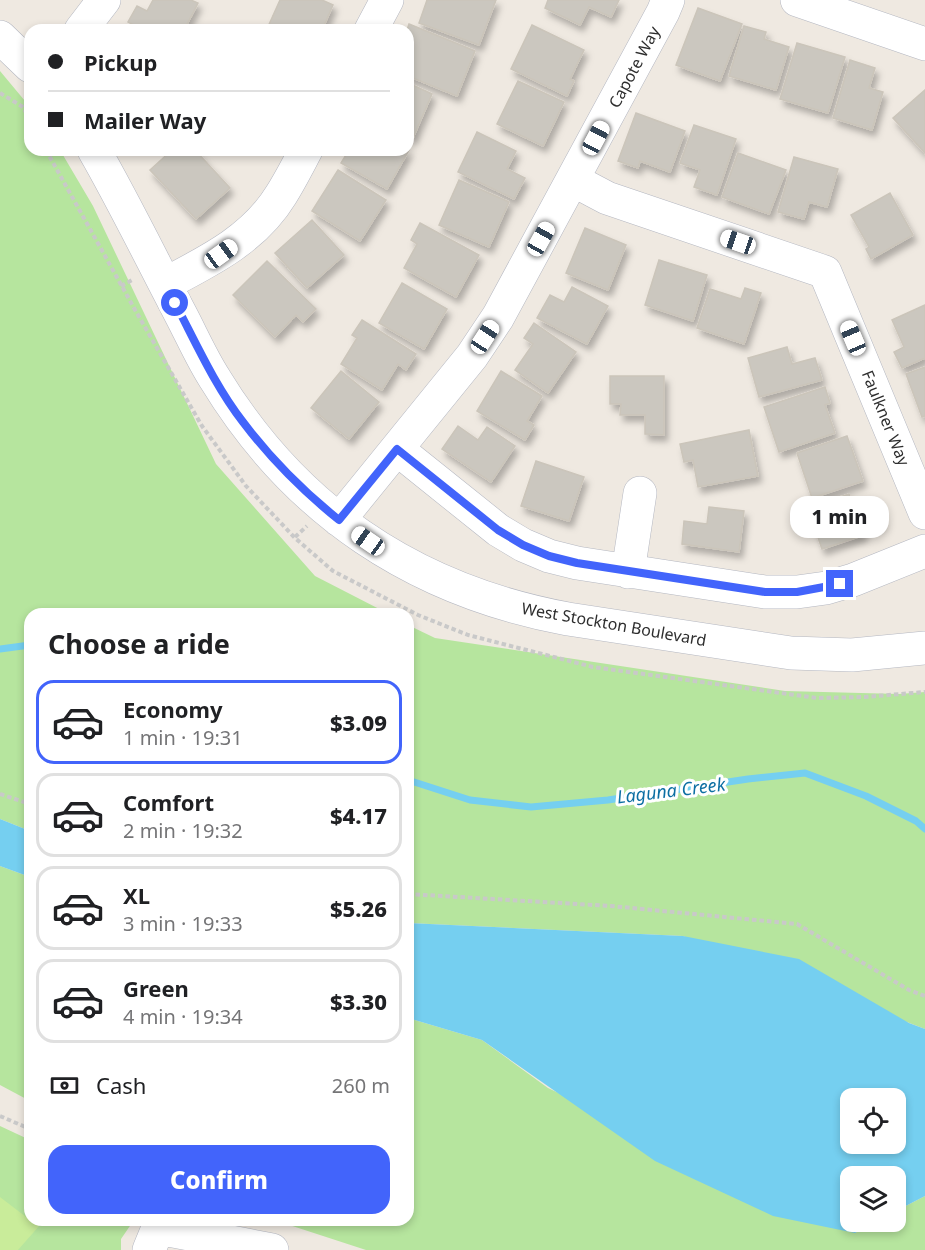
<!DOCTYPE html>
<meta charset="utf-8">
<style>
body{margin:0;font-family:"Noto Sans",sans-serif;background:#f6f6f6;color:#202124;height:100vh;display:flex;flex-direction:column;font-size:22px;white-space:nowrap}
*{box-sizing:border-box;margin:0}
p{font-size:20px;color:#757577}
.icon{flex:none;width:33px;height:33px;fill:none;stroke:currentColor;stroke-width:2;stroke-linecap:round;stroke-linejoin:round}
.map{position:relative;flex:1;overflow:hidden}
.sheet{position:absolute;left:24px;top:608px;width:390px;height:618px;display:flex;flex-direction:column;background:#fff;border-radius:18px;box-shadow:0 3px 9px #0003}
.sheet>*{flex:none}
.top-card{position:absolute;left:24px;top:24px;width:390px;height:132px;border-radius:18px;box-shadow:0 3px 9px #0003;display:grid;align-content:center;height:132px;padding:0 24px;background:#fff}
.tools{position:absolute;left:840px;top:1088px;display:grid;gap:12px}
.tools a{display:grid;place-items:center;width:66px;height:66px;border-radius:12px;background:#fff;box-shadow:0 3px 9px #0003;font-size:30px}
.end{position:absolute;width:27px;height:27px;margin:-14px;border:8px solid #4264fb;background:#fff;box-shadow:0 0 0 3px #fff}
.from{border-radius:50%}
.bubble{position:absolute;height:42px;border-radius:18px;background:#fff;box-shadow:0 3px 9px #0003;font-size:20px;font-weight:800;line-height:42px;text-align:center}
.car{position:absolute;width:18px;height:36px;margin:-18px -9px;border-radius:8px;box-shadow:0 0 4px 2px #0007;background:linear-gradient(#fff 24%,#345 0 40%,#fff 0 76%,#345 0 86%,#fff 0)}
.top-card b{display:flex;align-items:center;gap:21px;height:57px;font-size:22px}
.top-card b+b{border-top:2px solid #e0e0e0}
.top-card i{width:15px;height:15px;background:#202124}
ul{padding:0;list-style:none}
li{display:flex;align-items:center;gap:18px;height:84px;margin:0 12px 9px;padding:0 12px;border:3px solid #e0e0e0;border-radius:18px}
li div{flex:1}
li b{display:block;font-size:22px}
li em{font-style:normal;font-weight:800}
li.active{border-color:#4264fb}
li>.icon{width:54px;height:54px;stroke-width:1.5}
h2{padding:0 24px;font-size:27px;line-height:72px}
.pay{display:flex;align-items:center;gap:15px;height:66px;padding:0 24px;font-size:22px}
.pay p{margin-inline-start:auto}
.button{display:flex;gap:12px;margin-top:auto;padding:12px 24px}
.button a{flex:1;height:69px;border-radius:18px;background:#4264fb;color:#fff;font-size:24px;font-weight:800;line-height:69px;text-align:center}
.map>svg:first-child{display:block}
.green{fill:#b6e59e}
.pitch{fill:#c9ec9a}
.water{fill:#75cff0;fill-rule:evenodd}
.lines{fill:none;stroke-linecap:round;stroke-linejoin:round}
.stream{stroke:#75cff0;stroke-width:7}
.building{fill:#cbc7bf;stroke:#cbc5ba;stroke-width:1.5;filter:url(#shadow)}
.minor-casing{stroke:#b4b7c1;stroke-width:34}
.path{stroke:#c9c9c9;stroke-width:4;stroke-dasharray:4.5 3;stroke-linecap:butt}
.minor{stroke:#fff;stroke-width:33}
.route{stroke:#4264fb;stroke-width:8}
.labels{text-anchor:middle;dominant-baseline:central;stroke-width:6;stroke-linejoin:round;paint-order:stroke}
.street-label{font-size:16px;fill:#2e2e2e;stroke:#fff}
.water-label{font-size:18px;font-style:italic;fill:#0d6fa3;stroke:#fff}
</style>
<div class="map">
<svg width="925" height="1250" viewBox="0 0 925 1250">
<defs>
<filter id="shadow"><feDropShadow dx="3.5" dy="6" stdDeviation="3" flood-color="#0004"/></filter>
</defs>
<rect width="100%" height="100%" fill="#efe9e1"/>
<path class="green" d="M0 71 30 107V150H60L93 206 216 464 315 576 387 613 30 614V831L0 819Z
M408 625 435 638 785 691 899 694 925 692V1029L683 936 408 923Z
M0 866 30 877V1101L0 1085Z
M408 1018 482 1040 548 1088 855 1233 877 1221H896V1211L925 1196V1250H366L274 1220H408Z
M0 1126 30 1140V1220H134L121 1239V1250H0Z"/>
<path class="pitch" d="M0 1197 30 1220 40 1225 18 1250H0Z"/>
<path class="water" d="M0 819 30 831V877L0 866Z
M408 923 683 936 799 959 909 1023 925 1029V1196L896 1211V1176H850V1221H877L855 1233 773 1216 655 1161 482 1040 408 1018ZM850 1098H896V1143H850Z"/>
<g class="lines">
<path class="stream" d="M0 649 30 645
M408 780 470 800 531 807 608 800 748 779 805 773 866 796 916 821 925 829"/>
</g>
<path class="building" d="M153 0H191L198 3 184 30H143L128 22 137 6 147 11Z
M280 0H322L333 5 322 30H269L267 29Z
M427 0H496L479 45 419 23Z
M548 0H619L611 17 589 7 580 25 545 8Z
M698 8 742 24 720 81 676 65Z
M409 24 475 51 457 96 408 76 407 30Z
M532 25 584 50 570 79 574 81 567 96 511 69Z
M744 26 766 32 764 39 789 47 776 90 729 76Z
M797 43 845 57 828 113 780 99Z
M850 60 875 68 869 88 883 92 872 130 833 118Z
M518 81 564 102 543 146 497 124Z
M408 83 432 94 413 138 408 136Z
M925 90V153L893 118Z
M636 113 685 131 670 172 640 161 638 168 618 161Z
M694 125 736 139 717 195 694 187 700 170 680 163Z
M477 132 516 151 507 169 525 178 514 199 458 172Z
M172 150H195L230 188 196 219 150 170Z
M349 150 369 151 409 150 387 189 341 163Z
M738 153 786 170 769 214 722 197Z
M794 157 838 169 827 207 809 202 804 219 778 212Z
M338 170 386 200 360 241 312 211Z
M459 180 509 202 489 247 439 225Z
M890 193 913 235 871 259 866 249 869 247 851 215Z
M312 220 344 255 307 288 275 253Z
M420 223 479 255 456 297 404 268 417 244 411 240Z
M585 228 626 245 608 290 566 273Z
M659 260 707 275 693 321 645 305Z
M267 261 316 309 303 322 296 315 275 337 233 295Z
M402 283 447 309 424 349 379 323Z
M572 287 608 306 587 344 537 318 550 295 564 302Z
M745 288 761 293 744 344 697 328 710 289 741 299Z
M925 305V358L902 368 894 352 904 347 892 320Z
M362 320 416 354 406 370 398 364 382 390 341 364 357 338 352 335Z
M534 323 576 352 548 393 515 370 533 344 524 338Z
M787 347 792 364 815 358 822 380 759 397 748 358Z
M925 367V416L922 417 906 374Z
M341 371 379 402 349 439 311 408Z
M501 371 542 396 527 421 534 425 525 440 477 411Z
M610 376H664V435L645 434V415H620L621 404H610Z
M825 387 830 403 825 405 835 433 779 452 764 407Z
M458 426 478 440 487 427 515 446 491 482 442 449Z
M749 430 758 476 698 487 693 460 684 462 680 444Z
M847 436 863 481 812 498 797 453Z
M536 461 584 477 569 521 521 506Z
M849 494 855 511 875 504 882 522 862 529 864 535 822 549 808 508Z
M709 507 744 511 739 552 682 544 684 521 707 524Z"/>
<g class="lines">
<defs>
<path id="minor" d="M797 0 925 44
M81 30 104 0
M371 30 387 0
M0 37 30 66
M94 150C125 204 152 260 181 315 192 336 202 359 215 379 296 512 416 591 568 619L791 653 852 655 925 648
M573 180 607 198 825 272 925 513
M165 284C209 261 254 239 281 195 290 181 298 165 306 150
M397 449 498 530 523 545 549 556 577 563 765 592H797L826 588 853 580 925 551
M339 520 472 356 498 317 663 12 668 0
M628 572 640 493
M149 1250 158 1228 272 1250"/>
</defs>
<use href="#minor" class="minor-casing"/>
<path class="path" d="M0 93 23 107 30 120
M46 150 134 308 202 426 246 486 295 538 333 571 418 615 468 635 593 667 817 698 865 697 925 692
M121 286 134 279
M295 537 307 526
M0 794 30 804
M408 894 611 906 797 924 909 990 925 996
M0 1116 30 1129"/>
<use href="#minor" class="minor"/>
</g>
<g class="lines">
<path class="route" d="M175 303C196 343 215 386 243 422 271 459 303 491 339 520L397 449 498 530 523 545 549 556 577 563 765 592H797L840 584"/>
</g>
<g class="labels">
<g class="street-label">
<text transform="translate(634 67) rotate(-62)">Capote Way</text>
<text transform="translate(886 418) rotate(68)">Faulkner Way</text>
<text transform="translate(614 624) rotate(10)">West Stockton Boulevard</text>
</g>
<g class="water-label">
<text transform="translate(671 790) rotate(-7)">Laguna Creek</text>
</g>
</g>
</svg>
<div class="tools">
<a><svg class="icon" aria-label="locate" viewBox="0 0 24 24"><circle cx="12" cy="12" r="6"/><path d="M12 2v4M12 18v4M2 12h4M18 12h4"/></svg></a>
<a><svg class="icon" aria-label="layers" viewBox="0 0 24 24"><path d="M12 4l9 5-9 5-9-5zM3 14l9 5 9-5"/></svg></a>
</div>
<i class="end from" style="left:175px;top:303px"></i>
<i class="end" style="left:840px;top:584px"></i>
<div class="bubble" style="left:790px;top:496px;width:99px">1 min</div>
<i class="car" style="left:596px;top:138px;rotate:28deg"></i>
<i class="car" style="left:541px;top:239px;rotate:29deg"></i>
<i class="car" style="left:738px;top:242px;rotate:289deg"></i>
<i class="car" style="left:221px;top:254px;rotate:54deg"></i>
<i class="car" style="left:485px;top:337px;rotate:33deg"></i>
<i class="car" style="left:853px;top:338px;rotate:337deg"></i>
<i class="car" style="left:368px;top:541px;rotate:305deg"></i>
<div class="top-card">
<b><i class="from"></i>Pickup</b>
<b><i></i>Mailer Way</b>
</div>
<section class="sheet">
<h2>Choose a ride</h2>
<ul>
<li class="active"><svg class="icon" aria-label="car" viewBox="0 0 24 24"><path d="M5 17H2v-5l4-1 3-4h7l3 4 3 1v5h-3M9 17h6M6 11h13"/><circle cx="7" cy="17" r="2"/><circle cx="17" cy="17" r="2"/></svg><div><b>Economy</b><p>1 min · 19:31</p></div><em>$3.09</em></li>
<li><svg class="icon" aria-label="car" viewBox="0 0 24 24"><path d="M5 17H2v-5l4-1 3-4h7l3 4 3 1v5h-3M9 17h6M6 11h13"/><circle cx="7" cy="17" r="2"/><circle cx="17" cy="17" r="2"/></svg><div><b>Comfort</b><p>2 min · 19:32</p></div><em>$4.17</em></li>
<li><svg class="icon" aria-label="car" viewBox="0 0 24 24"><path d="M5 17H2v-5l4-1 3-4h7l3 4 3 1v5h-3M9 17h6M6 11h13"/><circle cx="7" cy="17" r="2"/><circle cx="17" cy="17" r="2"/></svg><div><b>XL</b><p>3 min · 19:33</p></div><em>$5.26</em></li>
<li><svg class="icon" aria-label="car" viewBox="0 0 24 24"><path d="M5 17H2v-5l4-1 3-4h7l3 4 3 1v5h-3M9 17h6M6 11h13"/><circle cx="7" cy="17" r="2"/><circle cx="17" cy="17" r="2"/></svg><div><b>Green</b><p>4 min · 19:34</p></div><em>$3.30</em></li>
</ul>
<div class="pay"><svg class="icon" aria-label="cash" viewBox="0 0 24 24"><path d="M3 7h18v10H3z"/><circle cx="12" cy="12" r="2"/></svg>Cash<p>260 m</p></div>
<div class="button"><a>Confirm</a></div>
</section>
</div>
